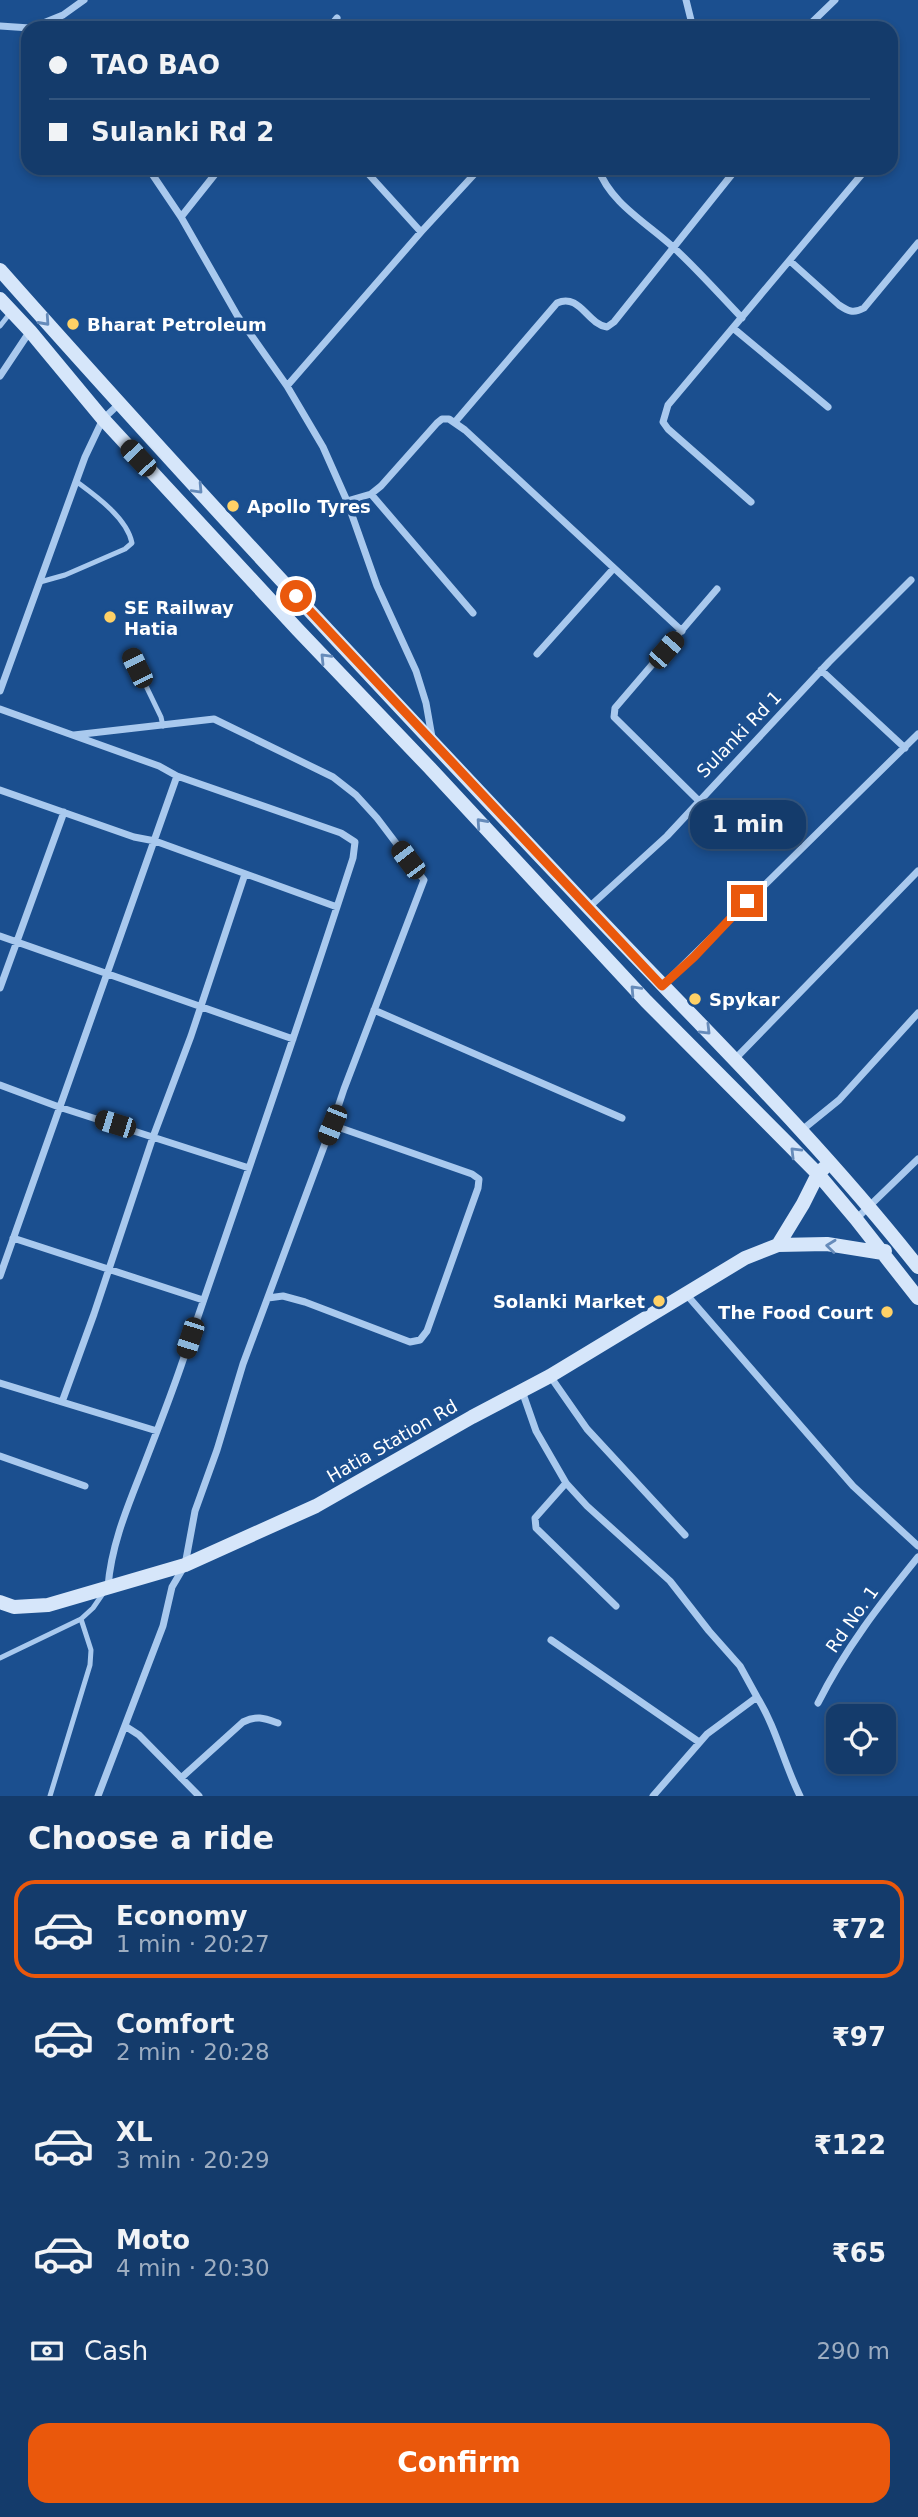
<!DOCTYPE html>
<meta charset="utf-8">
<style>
body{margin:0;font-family:"DejaVu Sans",sans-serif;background:#214673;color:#f1f3f6;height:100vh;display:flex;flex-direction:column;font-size:26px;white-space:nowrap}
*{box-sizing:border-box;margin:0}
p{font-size:23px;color:#9dadc1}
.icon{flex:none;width:38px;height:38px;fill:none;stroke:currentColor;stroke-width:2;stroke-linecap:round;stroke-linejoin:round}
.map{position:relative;height:1796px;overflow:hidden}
.drawer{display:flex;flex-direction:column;background:#143b6b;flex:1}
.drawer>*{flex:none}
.top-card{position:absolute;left:21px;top:21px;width:877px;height:154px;border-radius:21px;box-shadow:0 4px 10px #0003,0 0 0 2px #33557e;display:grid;align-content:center;height:154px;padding:0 28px;background:#143b6b}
.controls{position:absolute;left:826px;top:1704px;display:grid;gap:14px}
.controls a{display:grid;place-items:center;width:70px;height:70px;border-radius:14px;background:#143b6b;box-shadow:0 4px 10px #0003,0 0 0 2px #33557e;font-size:35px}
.end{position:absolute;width:32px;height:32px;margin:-16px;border:9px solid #ea580c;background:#fff;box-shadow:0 0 0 4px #fff}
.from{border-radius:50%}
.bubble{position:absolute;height:49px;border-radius:21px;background:#143b6b;box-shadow:0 4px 10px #0003,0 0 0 2px #33557e;font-size:23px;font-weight:600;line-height:49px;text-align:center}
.car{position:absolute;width:21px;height:42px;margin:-21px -10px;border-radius:9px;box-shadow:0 0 5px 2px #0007;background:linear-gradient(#222 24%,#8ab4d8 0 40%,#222 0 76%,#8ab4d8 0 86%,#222 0)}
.top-card b{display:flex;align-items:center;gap:24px;height:66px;font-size:26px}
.top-card b+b{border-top:2px solid #33557e}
.top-card i{width:18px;height:18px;background:#f1f3f6}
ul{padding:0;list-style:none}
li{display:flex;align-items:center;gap:21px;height:98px;margin:0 14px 10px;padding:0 14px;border:4px solid transparent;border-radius:21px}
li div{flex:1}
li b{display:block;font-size:26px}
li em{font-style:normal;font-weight:600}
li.current{border-color:#ea580c}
li>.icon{width:63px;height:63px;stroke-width:1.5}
h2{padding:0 28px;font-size:32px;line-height:84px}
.pay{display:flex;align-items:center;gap:18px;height:77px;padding:0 28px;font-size:26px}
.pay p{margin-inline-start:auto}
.action{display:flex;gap:14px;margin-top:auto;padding:14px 28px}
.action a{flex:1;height:80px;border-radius:21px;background:#ea580c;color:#fff;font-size:28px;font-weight:600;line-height:80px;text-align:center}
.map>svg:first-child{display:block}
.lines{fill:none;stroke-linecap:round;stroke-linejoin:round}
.lane{stroke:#a9c9ee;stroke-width:5}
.street{stroke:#a9c9ee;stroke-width:7}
.secondary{stroke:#d6e6fa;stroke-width:14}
.oneway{stroke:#668bba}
.route{stroke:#ea580c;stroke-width:9}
.poi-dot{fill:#ffd166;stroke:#1b4f8f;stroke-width:2.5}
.labels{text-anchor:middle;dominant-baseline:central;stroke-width:7;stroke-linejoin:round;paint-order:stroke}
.poi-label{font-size:18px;font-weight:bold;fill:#fff;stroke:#1b4f8f;text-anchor:start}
.street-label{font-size:18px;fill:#fff;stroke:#1b4f8f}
</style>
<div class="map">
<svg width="918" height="1796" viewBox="0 0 918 1796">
<rect width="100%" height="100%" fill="#1b4f8f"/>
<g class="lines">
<path class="lane" d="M0 326 11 312
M40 582 65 575 125 549 132 543C127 518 96 496 77 482
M131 655 161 717 163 726
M0 1658 81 1619 93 1608 104 1592
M50 1796 90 1665 91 1650 81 1619"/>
<path class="street" d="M686 0 693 28
M0 26 30 28
M31 28 63 15 84 0
M329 28 337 18
M806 28 835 0
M148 168 181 217 237 315 287 386 323 447 347 501 377 586 416 671 426 703 432 737
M363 168 421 232
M598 168C610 203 647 223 673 247 697 269 719 294 742 318
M181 217 220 168
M790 261 839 305C848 311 853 314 864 308L918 243
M733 328 828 407
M0 376 30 331
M287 386 421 232 480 168
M455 422 557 303C580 293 587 324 607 327L614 322 737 168
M371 494 473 613
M347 501 371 494 381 486 437 423 442 419H449L465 430 682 631
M751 502 668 429 663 422 668 405 862 174
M537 654 614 568
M821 670 905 748
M0 691 85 457 103 419 119 404
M0 709 159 766 177 776 341 833 355 842 353 858C298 1028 239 1197 181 1366 169 1401 155 1436 142 1470 127 1508 111 1546 108 1587
M74 735 214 719 333 777 356 795 377 818 424 880 344 1089 332 1125 243 1364 217 1450 195 1511 185 1565 172 1587 163 1626 98 1796
M0 790 134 837 155 841 337 907
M698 800 614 717 615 708 717 589
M588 908 667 836 829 662 911 580
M0 936 293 1039
M663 985 918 734
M0 988 64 812
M374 1010 622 1118
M735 1059 918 871
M0 1085 59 1107 249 1168
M802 1130 839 1100 918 1013
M856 1219 918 1159
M13 1238 203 1300
M0 1276 177 776
M686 1294 853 1486 918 1546
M268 1298 283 1296 305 1302 410 1342 420 1340 427 1331 478 1188 479 1179 472 1174 332 1125
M550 1376 587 1429 685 1535
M0 1383 157 1431
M522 1391 536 1431 566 1483 587 1506 670 1581 709 1631 740 1666 757 1697 707 1734 653 1796
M62 1402 94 1314 153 1137 191 1036 245 874
M0 1456 85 1486
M566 1483 535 1518 536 1528 616 1606
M551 1640 699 1742
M757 1697C776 1727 784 1764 800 1796
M818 1703C845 1649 880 1604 918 1557
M125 1726 139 1735 199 1796
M181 1778 243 1722C257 1715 264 1718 278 1723"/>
<path class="secondary" d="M0 270C185 479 376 683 568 886 686 1012 811 1131 918 1267
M0 299 30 331 103 419 298 630 428 766 646 1001 818 1174 856 1219 918 1298
M778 1245 803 1204 818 1174 824 1168
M0 1602 14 1607 48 1605 185 1565 316 1506 472 1417 550 1376 745 1258 778 1245 827 1244 883 1253 885 1251"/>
</g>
<defs><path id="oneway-chevron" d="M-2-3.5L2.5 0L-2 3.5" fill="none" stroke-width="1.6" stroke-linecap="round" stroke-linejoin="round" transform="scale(1.75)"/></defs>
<g class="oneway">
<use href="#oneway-chevron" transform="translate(45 321) rotate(48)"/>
<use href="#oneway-chevron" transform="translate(198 489) rotate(47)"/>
<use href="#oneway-chevron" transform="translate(325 658) rotate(-134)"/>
<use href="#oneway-chevron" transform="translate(481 823) rotate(-132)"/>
<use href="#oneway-chevron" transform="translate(635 990) rotate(-133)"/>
<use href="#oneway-chevron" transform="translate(706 1030) rotate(45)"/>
<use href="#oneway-chevron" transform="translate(795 1152) rotate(-135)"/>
<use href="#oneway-chevron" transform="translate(831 1246) rotate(-174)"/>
</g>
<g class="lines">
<path class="route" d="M296 596 662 986 694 957 747 901"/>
</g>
<g class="poi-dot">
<circle cx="73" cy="324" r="7"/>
<circle cx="233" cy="506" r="7"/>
<circle cx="110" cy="617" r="7"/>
<circle cx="695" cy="999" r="7"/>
<circle cx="659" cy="1301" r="7"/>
<circle cx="887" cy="1312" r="7"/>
</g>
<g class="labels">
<g class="poi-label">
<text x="87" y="324">Bharat Petroleum</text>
<text x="247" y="506">Apollo Tyres</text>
<text x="124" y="607">SE Railway<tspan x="124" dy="21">Hatia</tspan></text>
<text x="709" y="999">Spykar</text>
<text x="645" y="1301" text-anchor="end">Solanki Market</text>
<text x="873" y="1312" text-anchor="end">The Food Court</text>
</g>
<g class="street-label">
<text transform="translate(739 734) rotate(-46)">Sulanki Rd 1</text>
<text transform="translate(392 1441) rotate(-30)">Hatia Station Rd</text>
<text transform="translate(852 1619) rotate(-55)">Rd No. 1</text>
</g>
</g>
</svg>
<div class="controls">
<a><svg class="icon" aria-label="locate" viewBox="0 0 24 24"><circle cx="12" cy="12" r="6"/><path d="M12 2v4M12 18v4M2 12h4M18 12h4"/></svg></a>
</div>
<i class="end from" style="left:296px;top:596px"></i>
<i class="end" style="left:747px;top:901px"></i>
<div class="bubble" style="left:690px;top:800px;width:116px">1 min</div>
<i class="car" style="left:138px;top:458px;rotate:317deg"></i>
<i class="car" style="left:666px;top:650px;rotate:41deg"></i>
<i class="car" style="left:137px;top:668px;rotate:334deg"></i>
<i class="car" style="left:408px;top:860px;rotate:323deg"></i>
<i class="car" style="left:115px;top:1124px;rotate:287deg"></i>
<i class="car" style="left:332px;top:1125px;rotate:202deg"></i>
<i class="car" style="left:190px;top:1338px;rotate:198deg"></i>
<div class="top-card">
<b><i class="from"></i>TAO BAO</b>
<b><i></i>Sulanki Rd 2</b>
</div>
</div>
<section class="drawer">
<h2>Choose a ride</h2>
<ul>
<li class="current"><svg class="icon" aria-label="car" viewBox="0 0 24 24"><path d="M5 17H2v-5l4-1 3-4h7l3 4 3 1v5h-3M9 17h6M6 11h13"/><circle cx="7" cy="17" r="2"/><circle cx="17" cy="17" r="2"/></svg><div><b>Economy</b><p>1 min · 20:27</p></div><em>₹72</em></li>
<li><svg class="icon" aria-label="car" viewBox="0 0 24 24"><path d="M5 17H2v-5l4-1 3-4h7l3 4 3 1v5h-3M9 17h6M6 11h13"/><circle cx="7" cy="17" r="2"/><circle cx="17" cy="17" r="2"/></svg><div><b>Comfort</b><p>2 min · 20:28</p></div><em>₹97</em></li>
<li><svg class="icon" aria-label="car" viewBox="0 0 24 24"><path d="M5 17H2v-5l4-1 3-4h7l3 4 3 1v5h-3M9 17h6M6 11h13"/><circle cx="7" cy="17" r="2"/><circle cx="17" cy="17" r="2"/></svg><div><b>XL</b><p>3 min · 20:29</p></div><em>₹122</em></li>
<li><svg class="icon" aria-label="car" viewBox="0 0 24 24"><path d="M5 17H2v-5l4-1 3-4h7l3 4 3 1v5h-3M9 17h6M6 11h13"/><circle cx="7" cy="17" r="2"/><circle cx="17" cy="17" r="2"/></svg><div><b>Moto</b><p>4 min · 20:30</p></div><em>₹65</em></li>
</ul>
<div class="pay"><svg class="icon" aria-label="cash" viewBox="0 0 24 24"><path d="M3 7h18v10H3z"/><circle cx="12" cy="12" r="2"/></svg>Cash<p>290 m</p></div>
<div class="action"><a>Confirm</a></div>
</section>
